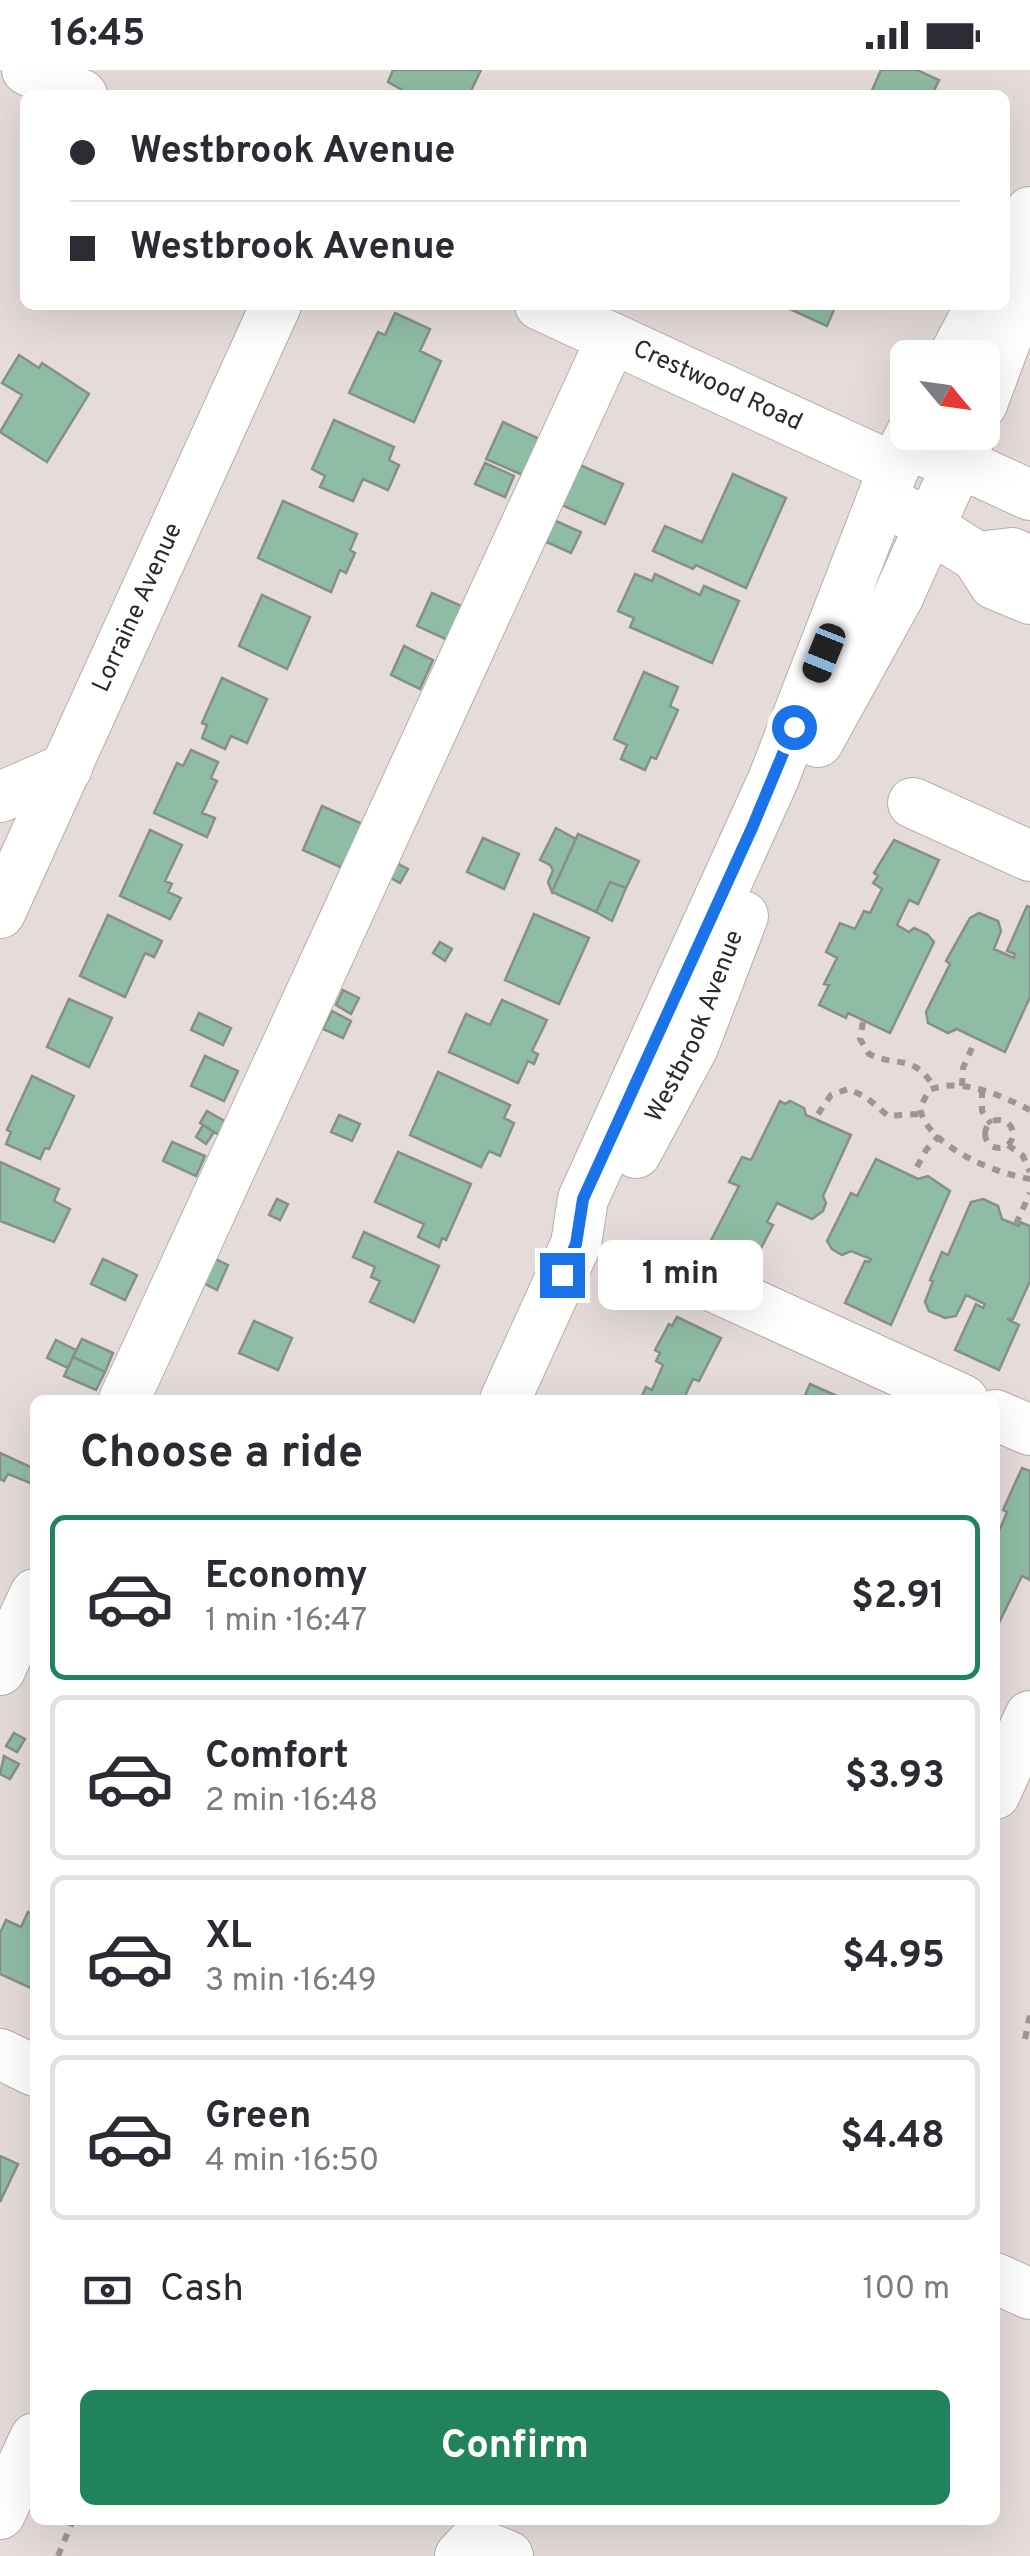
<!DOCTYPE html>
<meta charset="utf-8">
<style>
body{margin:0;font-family:Overpass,sans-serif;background:#f7f7f7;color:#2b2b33;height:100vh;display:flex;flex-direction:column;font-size:38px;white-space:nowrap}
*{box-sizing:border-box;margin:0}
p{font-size:32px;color:#7c7c81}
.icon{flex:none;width:55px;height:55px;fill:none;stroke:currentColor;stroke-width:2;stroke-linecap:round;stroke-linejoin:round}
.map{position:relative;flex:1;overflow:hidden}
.drawer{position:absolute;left:30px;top:1325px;width:970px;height:1130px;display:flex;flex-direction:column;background:#fff;border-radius:15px;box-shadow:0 10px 40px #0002}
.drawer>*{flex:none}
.banner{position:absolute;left:20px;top:20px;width:990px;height:220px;border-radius:15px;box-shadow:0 10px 40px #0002;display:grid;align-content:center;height:220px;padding:0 50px;background:#fff}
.needle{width:65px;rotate:119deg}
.fabs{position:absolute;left:890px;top:270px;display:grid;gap:20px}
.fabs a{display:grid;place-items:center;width:110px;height:110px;border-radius:15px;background:#fff;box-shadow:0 10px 40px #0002;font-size:50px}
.end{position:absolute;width:45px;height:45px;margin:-22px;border:12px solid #1a73e8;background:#fff;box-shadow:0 0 0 5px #fff}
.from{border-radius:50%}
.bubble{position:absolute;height:70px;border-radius:15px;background:#fff;box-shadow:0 10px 40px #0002;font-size:32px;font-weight:700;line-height:70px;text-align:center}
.car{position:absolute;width:30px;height:60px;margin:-30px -15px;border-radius:12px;box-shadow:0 0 8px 2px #0007;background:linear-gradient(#222 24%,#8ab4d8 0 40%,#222 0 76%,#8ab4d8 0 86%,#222 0)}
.banner b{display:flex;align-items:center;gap:35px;height:95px;font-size:38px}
.banner b+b{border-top:2px solid #e1e1e2}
.banner i{width:25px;height:25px;background:#2b2b33}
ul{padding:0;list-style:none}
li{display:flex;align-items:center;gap:30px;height:165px;margin:0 20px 15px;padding:0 30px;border:5px solid #e1e1e2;border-radius:15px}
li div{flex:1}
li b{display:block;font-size:38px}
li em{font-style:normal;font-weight:700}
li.on{border-color:#21835c}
li>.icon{width:90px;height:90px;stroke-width:1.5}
h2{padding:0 50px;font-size:45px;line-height:120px}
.pay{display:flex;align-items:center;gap:25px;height:110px;padding:0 50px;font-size:38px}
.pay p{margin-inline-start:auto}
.action{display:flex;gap:20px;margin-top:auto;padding:20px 50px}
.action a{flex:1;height:115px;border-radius:15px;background:#21835c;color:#fff;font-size:40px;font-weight:700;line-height:115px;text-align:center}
.status{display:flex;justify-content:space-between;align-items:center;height:70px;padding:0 50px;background:#fff;direction:ltr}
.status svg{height:28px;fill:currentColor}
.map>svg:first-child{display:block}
.building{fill:#8fbca4;stroke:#888f8b;stroke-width:2.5}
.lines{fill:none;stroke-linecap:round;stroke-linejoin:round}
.minor-casing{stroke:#b5adab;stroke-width:52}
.path{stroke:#9d9694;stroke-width:6;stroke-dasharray:8 8;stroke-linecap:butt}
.minor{stroke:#fff;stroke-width:50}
.route{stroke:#1a73e8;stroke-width:12}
.labels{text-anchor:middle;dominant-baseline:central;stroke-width:9;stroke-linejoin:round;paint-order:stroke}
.street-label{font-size:25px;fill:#2c2928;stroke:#f2e9e7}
</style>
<div class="status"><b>16:45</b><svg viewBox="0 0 49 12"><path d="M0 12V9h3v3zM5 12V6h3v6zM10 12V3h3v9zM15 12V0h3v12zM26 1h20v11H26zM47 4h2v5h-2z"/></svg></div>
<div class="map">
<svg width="1030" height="2486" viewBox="0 0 1030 2486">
<rect width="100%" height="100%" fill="#e5dcda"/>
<path class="building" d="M393 0H481L469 25H411L388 12Z
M881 0H917L939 10 932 25H870Z
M781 235H836L827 256Z
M395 243 430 259 420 281 441 291 414 352 349 323 378 262 385 265Z
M19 285 39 298 42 293 89 324 47 392 0 362 22 325 2 313Z
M334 350 394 377 389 390 399 395 388 420 363 409 353 431 320 417 325 406 312 399Z
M503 352 542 370 525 406 486 389Z
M573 392 623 414 605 454 555 432Z
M485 393 514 406 505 427 475 414Z
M733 404 786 428 746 518 696 495 693 499 653 481 665 456 702 472Z
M283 431 357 464 350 480 355 483 346 503 340 500 331 522 258 488Z
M547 447 581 462 571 483 538 468Z
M635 504 652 511 655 504 700 525 704 516 739 531 712 593 630 557 634 548 618 541Z
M432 523 466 538 450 571 417 556Z
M262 525 310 547 287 599 239 576Z
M404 576 433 590 420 619 391 605Z
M644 602 678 617 670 636 678 640 656 689 651 687 645 700 621 689 627 675 614 669Z
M222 608 267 629 247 673 231 666 225 679 202 668 207 655 202 653Z
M191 680 218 692 211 708 217 711 202 743 215 748 207 767 154 743 177 693 183 696Z
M322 736 367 756 347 800 303 780Z
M556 758 576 769 552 822 548 812 553 800 550 795 540 790Z
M150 760 182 775 165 811 172 814 168 822 181 828 170 849 120 826Z
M578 764 639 791 626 818 610 812 596 842 552 822Z
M483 768 519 784 504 819 467 802Z
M894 770 939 790 918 834 909 830 897 855 909 862 914 858 927 864 934 872 890 963 848 943 846 948 819 935 829 915 824 914 837 888 826 882 840 853 855 859 864 841 870 843 882 819 873 813 878 806 874 803Z
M395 792 408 799 400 813 387 806Z
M610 812 626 818 612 851 596 842Z
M1027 836 1030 837V927L1005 982 957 959 948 963 928 953 926 942 950 894 946 891 970 848 979 843 998 851 1001 861 994 879 1014 888 1015 884 1007 881Z
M534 844 589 868 559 934 505 910Z
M108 845 162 871 154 887 145 883 125 927 80 906Z
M440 872 452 879 445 891 433 883Z
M343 920 359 928 351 944 336 935Z
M69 929 112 948 89 997 47 977Z
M502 930 547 950 532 981 538 984 534 994 528 991 518 1013 449 982 466 944 490 955Z
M332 941 351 951 343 968 323 959Z
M199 943 231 958 223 975 191 960Z
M205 986 238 1001 224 1031 191 1016Z
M438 1002 510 1035 504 1048 514 1053 500 1086 489 1081 481 1097 410 1065Z
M32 1006 74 1026 49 1079 45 1078 40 1089 6 1074 11 1062 7 1060Z
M780 1031 785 1034 790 1031 804 1038 806 1045 851 1065 823 1126 826 1133 823 1141 812 1149 777 1133 767 1152 773 1155 751 1198 706 1180 739 1116 729 1112 742 1087 751 1090Z
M207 1041 228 1053 221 1066 200 1053Z
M339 1045 360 1054 352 1071 331 1062Z
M203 1055 214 1062 206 1074 196 1067Z
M172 1072 205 1086 196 1106 163 1091Z
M398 1082 471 1114 446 1170 442 1168 439 1177 418 1167 424 1154 375 1132Z
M876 1089 918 1109 928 1106 950 1121 891 1255 845 1233 865 1191 869 1192 871 1189 851 1181 842 1185 832 1179 827 1171 851 1123 857 1126Z
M0 1092 59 1119 54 1131 70 1139 54 1172 0 1151Z
M277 1129 288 1134 280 1150 269 1145Z
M983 1129 998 1136 1002 1149 1019 1156 1020 1152 1030 1156V1211L1013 1249H1007L1019 1255 999 1300 955 1280 976 1234 983 1238 985 1234 966 1225 956 1246 945 1248 929 1241 925 1232 933 1211 930 1210 942 1182 948 1185 971 1132Z
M364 1162 439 1196 414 1252 370 1232 380 1211 371 1207 375 1197 353 1187Z
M211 1187 228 1195 217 1220 199 1211Z
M103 1189 137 1205 125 1230 91 1214Z
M677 1247 721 1268 699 1311 693 1309 683 1330H640L646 1317 652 1320 663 1295 656 1291 660 1283 655 1280 669 1254 672 1256Z
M254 1251 292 1268 278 1300 239 1283Z
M82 1269 113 1283 105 1302 73 1287Z
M56 1270 76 1280 68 1298 47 1288Z
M73 1287 105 1302 96 1320 64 1306Z
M810 1314 846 1330H803Z
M0 1383 35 1399 33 1414 8 1404 4 1411 0 1409Z
M1022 1398 1030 1401V1510L1022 1506 995 1561V1462L998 1464 1007 1442 1003 1440Z
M14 1663 25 1669 17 1682 6 1676Z
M4 1686 19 1694 10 1709 0 1704Z
M28 1842 35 1845V1920L0 1904V1863L6 1850 21 1857Z
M0 2086 18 2094 0 2132Z"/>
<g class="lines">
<defs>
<g id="minor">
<path d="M27 0 82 25"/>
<path d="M1005 189 1030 142"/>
<path id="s1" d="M540 235 894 398"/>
<path d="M953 288 981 235"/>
<path d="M982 334 1030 205"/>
<path d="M928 383 960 393 1030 425"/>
<path d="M904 441 977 487 1012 483 1030 491"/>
<path d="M977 487 994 514 1030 529"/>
<path d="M818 672 898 527 972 362"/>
<path d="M0 727 67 698"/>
<path d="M913 733 1030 786"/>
<path id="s2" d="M0 843 276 235"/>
<path id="s3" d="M636 1083 693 977 743 846"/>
<path d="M688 1205 963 1330"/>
<path d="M124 1330 612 268"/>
<path d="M505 1330 576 1174 583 1129 773 710 894 398 912 362"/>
<path d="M995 1345 1030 1360"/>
<path d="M0 1600 35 1524"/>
<path d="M995 1724 1030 1646"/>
<path d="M0 1984 35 2001"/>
<path d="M995 2208 1030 2224"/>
<path d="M0 2444 35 2368"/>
<path d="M460 2486 473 2472 508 2486"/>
</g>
</defs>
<use href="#minor" class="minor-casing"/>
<path class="path" d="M863 952 860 969 869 984C899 998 913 983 934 1017
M962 1016 963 998 975 971
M982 1020V1041L991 1054
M1030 1040C1000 1025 962 1007 929 1020L920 1038C926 1076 997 1104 1030 1109
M818 1044 831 1025 848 1019 866 1027 888 1046 920 1044
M985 1064a14 14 0 1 1 28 0a14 14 0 1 1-28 0Z
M1008 1075 1023 1086 1030 1102
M917 1097 926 1080 939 1066
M1016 1154 1030 1123
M1025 1969 1030 1944
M58 2486 73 2450"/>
<use href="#minor" class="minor"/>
</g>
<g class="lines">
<path class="route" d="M562 1205 576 1174 583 1129 752 758 794 657"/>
</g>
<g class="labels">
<g class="street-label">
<text stroke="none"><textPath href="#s1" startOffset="195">Crestwood Road</textPath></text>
<text stroke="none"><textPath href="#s2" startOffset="335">Lorraine Avenue</textPath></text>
<text stroke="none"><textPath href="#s3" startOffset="140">Westbrook Avenue</textPath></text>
</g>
</g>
</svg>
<div class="fabs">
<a><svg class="needle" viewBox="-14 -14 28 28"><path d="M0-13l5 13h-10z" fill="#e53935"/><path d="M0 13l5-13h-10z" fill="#7c7c81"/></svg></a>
</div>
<i class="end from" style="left:794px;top:657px"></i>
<i class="end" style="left:562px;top:1205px"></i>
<div class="bubble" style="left:598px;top:1170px;width:165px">1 min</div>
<i class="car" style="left:824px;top:583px;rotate:202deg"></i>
<div class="banner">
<b><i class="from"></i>Westbrook Avenue</b>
<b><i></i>Westbrook Avenue</b>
</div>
<section class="drawer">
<h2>Choose a ride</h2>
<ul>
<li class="on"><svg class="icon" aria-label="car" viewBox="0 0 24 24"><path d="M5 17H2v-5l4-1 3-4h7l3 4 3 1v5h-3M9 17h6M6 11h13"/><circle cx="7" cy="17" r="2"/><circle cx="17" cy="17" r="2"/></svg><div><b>Economy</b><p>1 min · 16:47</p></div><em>$2.91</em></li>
<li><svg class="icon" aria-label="car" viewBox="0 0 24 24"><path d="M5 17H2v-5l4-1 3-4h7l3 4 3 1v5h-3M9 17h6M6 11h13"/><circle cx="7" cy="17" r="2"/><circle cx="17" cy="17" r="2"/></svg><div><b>Comfort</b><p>2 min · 16:48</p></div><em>$3.93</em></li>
<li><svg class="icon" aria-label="car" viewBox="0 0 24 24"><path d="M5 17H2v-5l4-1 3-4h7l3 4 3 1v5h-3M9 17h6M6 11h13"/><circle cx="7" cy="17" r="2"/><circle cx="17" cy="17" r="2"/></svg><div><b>XL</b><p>3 min · 16:49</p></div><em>$4.95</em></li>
<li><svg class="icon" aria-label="car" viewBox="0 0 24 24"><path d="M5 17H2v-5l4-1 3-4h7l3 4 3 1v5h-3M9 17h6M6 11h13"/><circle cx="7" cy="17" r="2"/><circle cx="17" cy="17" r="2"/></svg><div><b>Green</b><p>4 min · 16:50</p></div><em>$4.48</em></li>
</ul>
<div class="pay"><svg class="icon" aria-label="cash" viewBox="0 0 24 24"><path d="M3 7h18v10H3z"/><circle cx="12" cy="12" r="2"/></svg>Cash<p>100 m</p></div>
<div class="action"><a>Confirm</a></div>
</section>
</div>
